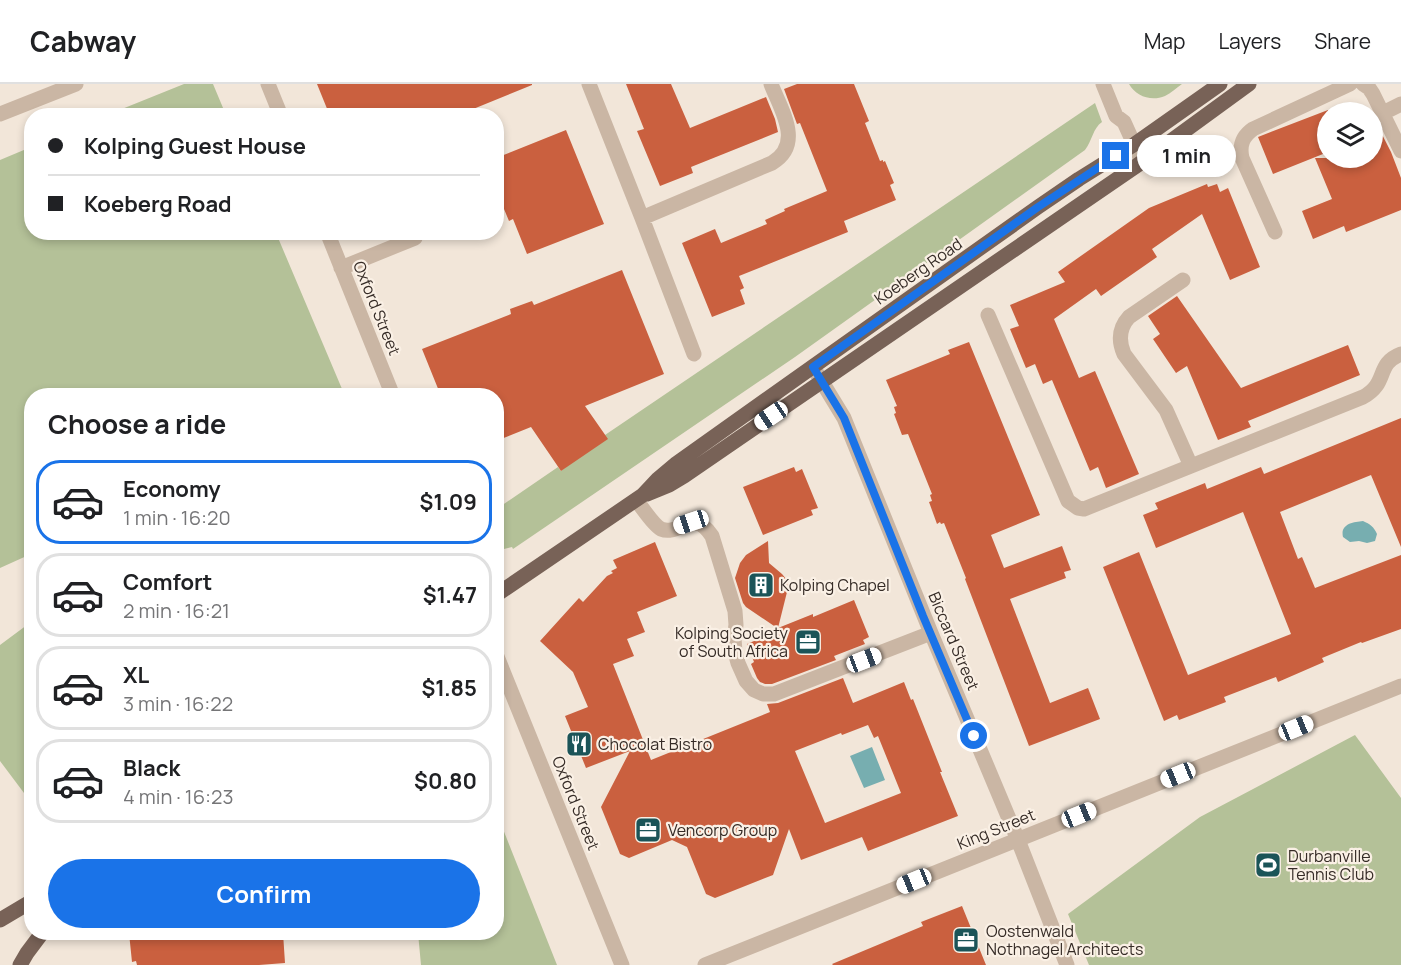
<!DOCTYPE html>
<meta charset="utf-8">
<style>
body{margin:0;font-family:Manrope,sans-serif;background:#f6f6f6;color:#202124;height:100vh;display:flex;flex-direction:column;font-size:22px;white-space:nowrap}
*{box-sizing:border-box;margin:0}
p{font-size:20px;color:#757577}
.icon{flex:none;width:33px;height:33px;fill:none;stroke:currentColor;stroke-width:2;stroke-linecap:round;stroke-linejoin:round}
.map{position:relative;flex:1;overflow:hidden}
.details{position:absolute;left:24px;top:304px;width:480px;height:552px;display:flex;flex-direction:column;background:#fff;border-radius:24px;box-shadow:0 3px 9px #0003}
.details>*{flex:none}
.hud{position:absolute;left:24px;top:24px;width:480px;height:132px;border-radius:24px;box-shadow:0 3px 9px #0003;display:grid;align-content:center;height:132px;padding:0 24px;background:#fff}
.tools{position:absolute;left:1317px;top:18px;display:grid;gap:12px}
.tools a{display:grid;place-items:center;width:66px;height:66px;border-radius:50%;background:#fff;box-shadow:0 3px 9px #0003;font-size:30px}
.end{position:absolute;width:27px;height:27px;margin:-14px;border:8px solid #1a73e8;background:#fff;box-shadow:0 0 0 3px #fff}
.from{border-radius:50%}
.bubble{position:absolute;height:42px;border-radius:21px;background:#fff;box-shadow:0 3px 9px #0003;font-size:20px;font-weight:700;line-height:42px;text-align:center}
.car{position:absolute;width:18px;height:36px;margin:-18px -9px;border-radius:8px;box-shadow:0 0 4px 2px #0007;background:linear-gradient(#fff 24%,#345 0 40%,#fff 0 76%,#345 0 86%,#fff 0)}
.hud b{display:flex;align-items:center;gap:21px;height:57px;font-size:22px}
.hud b+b{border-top:2px solid #e0e0e0}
.hud i{width:15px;height:15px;background:#202124}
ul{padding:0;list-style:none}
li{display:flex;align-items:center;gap:18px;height:84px;margin:0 12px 9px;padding:0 12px;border:3px solid #e0e0e0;border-radius:24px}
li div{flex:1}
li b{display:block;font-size:22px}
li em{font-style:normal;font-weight:700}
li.selected{border-color:#1a73e8}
li>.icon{width:54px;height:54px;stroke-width:1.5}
h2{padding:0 24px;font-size:27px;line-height:72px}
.cta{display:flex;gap:12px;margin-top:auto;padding:12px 24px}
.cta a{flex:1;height:69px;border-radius:36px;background:#1a73e8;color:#fff;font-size:24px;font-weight:700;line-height:69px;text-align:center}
header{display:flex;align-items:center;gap:36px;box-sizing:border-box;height:84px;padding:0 30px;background:#fff;border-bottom:2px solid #e0e0e0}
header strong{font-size:28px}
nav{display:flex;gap:33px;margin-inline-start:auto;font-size:21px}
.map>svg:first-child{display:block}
.green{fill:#b4c198}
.water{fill:#77aeb0}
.building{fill:#ca603f;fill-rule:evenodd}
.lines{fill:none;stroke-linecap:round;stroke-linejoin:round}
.minor{stroke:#cab6a4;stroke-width:15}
.major{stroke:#786257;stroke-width:15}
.route{stroke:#1a73e8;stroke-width:8}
.labels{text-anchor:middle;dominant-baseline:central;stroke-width:4.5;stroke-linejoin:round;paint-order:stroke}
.street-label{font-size:16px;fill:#352b26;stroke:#faf0e5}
.poi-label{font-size:16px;fill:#352b26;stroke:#faf0e5;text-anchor:start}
</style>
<header>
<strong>Cabway</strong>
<nav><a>Map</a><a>Layers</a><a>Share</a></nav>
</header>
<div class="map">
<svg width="1401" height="881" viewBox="0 0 1401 881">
<rect width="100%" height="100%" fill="#f2e6d9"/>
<path class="green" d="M184 0H213L226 31H107Z
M1129 0H1182C1176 4 1171 9 1165 12 1151 18 1136 12 1129 0Z
M1095 19 1102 38C1093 44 1092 57 1085 66L795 273 513 465 512 463 504 465 497 464 496 421 501 422 558 383 561 387 605 351Z
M31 63 32 148 276 149 345 312H32L31 470 0 484V76Z
M31 538 32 710 27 713 0 677V561Z
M1355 651 1401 714V881H1089L1068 830 1200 733Z
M497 730 557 881H421L418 849H496Z"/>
<path class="water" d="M1363 437C1370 440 1374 443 1377 450L1375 457 1367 459 1359 457 1350 458 1343 453C1340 440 1353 438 1363 437Z
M872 663 885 696 864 704 850 672Z"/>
<path class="building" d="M317 0H532V1L456 32H330Z
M626 0H671L690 44 766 13 775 35 778 48 691 83 693 89 660 102 637 47 644 45Z
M797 0H854L869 37 865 39 880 77 883 76V78L885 77 894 99 890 101 896 116 844 137 848 148 739 192 744 204 740 206 745 220 712 233 682 159 715 145 721 159 767 140 765 136 785 127 784 125 827 107 800 39 797 40 784 5Z
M1328 26V68L1273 90 1258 53Z
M1372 31 1391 68 1401 94V126L1346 148 1344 142 1313 155 1302 127 1332 115 1315 74H1372Z
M566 46 604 140 527 170 513 135 509 137 499 113 504 112 496 94V74Z
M1207 100 1208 103 1217 100 1220 108 1228 104 1260 183 1230 196 1202 130 1152 165 1157 173 1101 212 1096 205 1054 235 1079 294 1095 287 1139 390 1106 404 1098 383 1090 387 1052 296 1043 300 1035 280 1026 284 1010 245 1019 242 1010 221 1065 198 1058 188 1149 124Z
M622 186 664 290 585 322 608 355 561 387 531 343 496 357V312H441L422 265 511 230 510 225 532 217 534 221Z
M1177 212 1241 304 1348 261 1360 291 1248 337 1251 343 1218 356 1187 282 1176 289 1153 255 1160 250 1148 232Z
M969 258 1040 431 991 451 1004 484 1062 462 1071 486 1064 488 1066 494 1010 515 1050 619 1088 604 1100 635 1029 662 965 495 966 494 944 439 941 440 940 438 937 440 929 418 932 417 930 411 932 410 908 350 902 351 894 330 896 329 894 323 897 322 886 296 950 270 948 266Z
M1401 334V463L1371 391 1280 428 1298 475 1302 473 1315 504 1401 471V545L1362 559 1361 558 1322 574 1324 578 1278 598 1276 593 1224 613 1226 618 1179 636 1177 631 1164 637 1103 483 1139 468 1188 591 1291 550 1243 428 1156 464 1143 431 1158 425 1155 419 1205 399 1207 405 1261 383 1264 390Z
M794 383 796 388 802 385 818 424 811 426 813 431 763 451 743 403Z
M768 457 769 479 782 490 787 496 788 504 778 544 813 530V533L854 516 869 553 863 556 865 560 834 572 836 576 772 600H765L760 598 757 594 751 580 754 578 747 560 780 546 746 523 743 519 735 494 740 479 746 471Z
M655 458 677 512 637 528 645 548 627 555 634 572 613 580 651 676 770 628 767 620 778 619 843 594 853 619 904 598 911 616 913 615 942 688H940L958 732 868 767 862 753 801 776 789 745 773 791 715 814 706 810 687 763 672 756 629 774 620 770 601 723 630 667 586 684 565 632 588 623 573 588 540 557 579 514 583 518 607 492 613 489 611 487 617 484 613 476ZM868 641 874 654 878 652 901 709 825 739 795 667 841 649 842 651Z
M962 822 986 881H833L832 880 923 842 921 838Z
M129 849H283L285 879 259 881H137L136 877 132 878Z"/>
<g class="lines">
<path class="minor" d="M268 0 281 32
M589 0 642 134 694 270
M1103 0 1116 32 1124 38 1142 78
M1363 0 1369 4 1373 10 1401 67
M1383 29 1401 20
M0 30 76 0
M642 134 772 79C804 60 781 26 771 0
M327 148 393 312
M1275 148 1242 74C1239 61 1243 52 1253 45L1350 0
M341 184 415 154
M1183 196 1129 233C1119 244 1118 256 1124 270L1166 326 1191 382
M988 231 1068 417 1078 424 1084 425 1363 313C1389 299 1375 280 1401 270
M813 283 844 334 931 549 1018 756 1067 881
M636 416C642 423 653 441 661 445 680 453 692 422 712 452L735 527 736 541 734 554 735 568 738 579 746 597 754 606 763 610H774L931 549
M496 570 622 881
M705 881 1401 602"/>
<path class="major" d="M647 410 669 401 684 392 1142 78 1249 0
M496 511 643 411 658 395 677 379 1038 123 1079 95 1135 60 1220 0
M0 836 32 817
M20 881 27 869 42 849"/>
</g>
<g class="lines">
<path class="route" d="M974 652 923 532 844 334 813 283 1038 123 1116 72"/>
</g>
<defs>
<symbol id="building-square" viewBox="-11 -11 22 22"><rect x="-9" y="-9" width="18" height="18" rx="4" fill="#1b5458" stroke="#faf0e5"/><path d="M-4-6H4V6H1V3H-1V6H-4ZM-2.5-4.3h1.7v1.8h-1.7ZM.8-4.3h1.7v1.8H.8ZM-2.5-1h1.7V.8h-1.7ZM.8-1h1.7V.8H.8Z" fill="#fff"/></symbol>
<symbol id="office-square" viewBox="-11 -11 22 22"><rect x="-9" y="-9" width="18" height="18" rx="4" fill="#1b5458" stroke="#faf0e5"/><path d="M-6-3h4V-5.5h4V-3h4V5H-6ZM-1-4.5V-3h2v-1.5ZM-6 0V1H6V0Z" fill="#fff"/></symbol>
<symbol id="restaurant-square" viewBox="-11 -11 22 22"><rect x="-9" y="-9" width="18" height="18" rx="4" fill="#1b5458" stroke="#faf0e5"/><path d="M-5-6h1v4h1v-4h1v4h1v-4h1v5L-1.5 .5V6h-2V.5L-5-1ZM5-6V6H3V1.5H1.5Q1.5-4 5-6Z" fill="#fff"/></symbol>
<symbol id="stadium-square" viewBox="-11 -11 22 22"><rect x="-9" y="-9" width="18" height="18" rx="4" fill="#1b5458" stroke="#faf0e5"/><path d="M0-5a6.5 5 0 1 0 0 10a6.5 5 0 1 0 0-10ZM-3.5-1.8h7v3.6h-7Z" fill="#fff"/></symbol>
</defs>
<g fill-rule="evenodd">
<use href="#building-square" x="746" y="486" width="30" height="30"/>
<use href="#office-square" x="793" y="543" width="30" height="30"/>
<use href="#restaurant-square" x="564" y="645" width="30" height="30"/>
<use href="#office-square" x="633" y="731" width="30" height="30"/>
<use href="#stadium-square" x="1253" y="766" width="30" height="30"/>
<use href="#office-square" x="951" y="841" width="30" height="30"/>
</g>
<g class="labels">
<g class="street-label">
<text transform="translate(918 187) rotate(-35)">Koeberg Road</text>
<text transform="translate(377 224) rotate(68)">Oxford Street</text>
<text transform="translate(954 557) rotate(67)">Biccard Street</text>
<text transform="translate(576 719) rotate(68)">Oxford Street</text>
<text transform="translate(996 745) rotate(-22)">King Street</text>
</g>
<g class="poi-label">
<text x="780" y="501">Kolping Chapel</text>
<text x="788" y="549" text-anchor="end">Kolping Society<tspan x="788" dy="18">of South Africa</tspan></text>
<text x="598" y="660">Chocolat Bistro</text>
<text x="668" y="746">Vencorp Group</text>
<text x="1288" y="772">Durbanville<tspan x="1288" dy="18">Tennis Club</tspan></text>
<text x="986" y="847">Oostenwald<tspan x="986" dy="18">Nothnagel Architects</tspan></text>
</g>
</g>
</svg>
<div class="tools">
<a><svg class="icon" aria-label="layers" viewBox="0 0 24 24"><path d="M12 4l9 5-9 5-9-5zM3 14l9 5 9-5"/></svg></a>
</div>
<i class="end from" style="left:974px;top:652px"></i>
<i class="end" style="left:1116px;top:72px"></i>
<div class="bubble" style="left:1137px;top:51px;width:99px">1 min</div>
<i class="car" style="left:771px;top:332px;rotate:236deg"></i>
<i class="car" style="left:691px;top:438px;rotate:252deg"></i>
<i class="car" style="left:864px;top:576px;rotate:69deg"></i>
<i class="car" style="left:1296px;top:644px;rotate:68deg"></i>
<i class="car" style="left:1178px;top:691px;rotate:248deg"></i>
<i class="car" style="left:1079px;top:731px;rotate:68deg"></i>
<i class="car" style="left:914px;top:797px;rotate:248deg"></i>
<div class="hud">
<b><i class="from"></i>Kolping Guest House</b>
<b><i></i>Koeberg Road</b>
</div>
<section class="details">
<h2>Choose a ride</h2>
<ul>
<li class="selected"><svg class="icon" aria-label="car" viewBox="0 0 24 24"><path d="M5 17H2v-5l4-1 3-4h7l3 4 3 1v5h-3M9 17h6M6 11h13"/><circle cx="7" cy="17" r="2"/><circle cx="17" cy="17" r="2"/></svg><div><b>Economy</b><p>1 min · 16:20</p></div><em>$1.09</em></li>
<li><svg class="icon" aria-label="car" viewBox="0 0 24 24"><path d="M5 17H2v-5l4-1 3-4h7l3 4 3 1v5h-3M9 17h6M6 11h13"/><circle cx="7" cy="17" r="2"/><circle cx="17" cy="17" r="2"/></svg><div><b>Comfort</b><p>2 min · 16:21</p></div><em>$1.47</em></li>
<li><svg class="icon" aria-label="car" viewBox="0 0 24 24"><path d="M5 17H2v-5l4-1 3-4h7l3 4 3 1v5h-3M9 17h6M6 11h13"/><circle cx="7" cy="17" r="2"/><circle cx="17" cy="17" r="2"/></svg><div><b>XL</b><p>3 min · 16:22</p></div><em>$1.85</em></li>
<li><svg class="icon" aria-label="car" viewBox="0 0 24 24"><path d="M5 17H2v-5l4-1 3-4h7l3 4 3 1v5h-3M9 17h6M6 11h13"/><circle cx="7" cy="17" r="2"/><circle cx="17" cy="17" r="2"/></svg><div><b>Black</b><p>4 min · 16:23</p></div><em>$0.80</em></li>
</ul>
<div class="cta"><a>Confirm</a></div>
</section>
</div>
